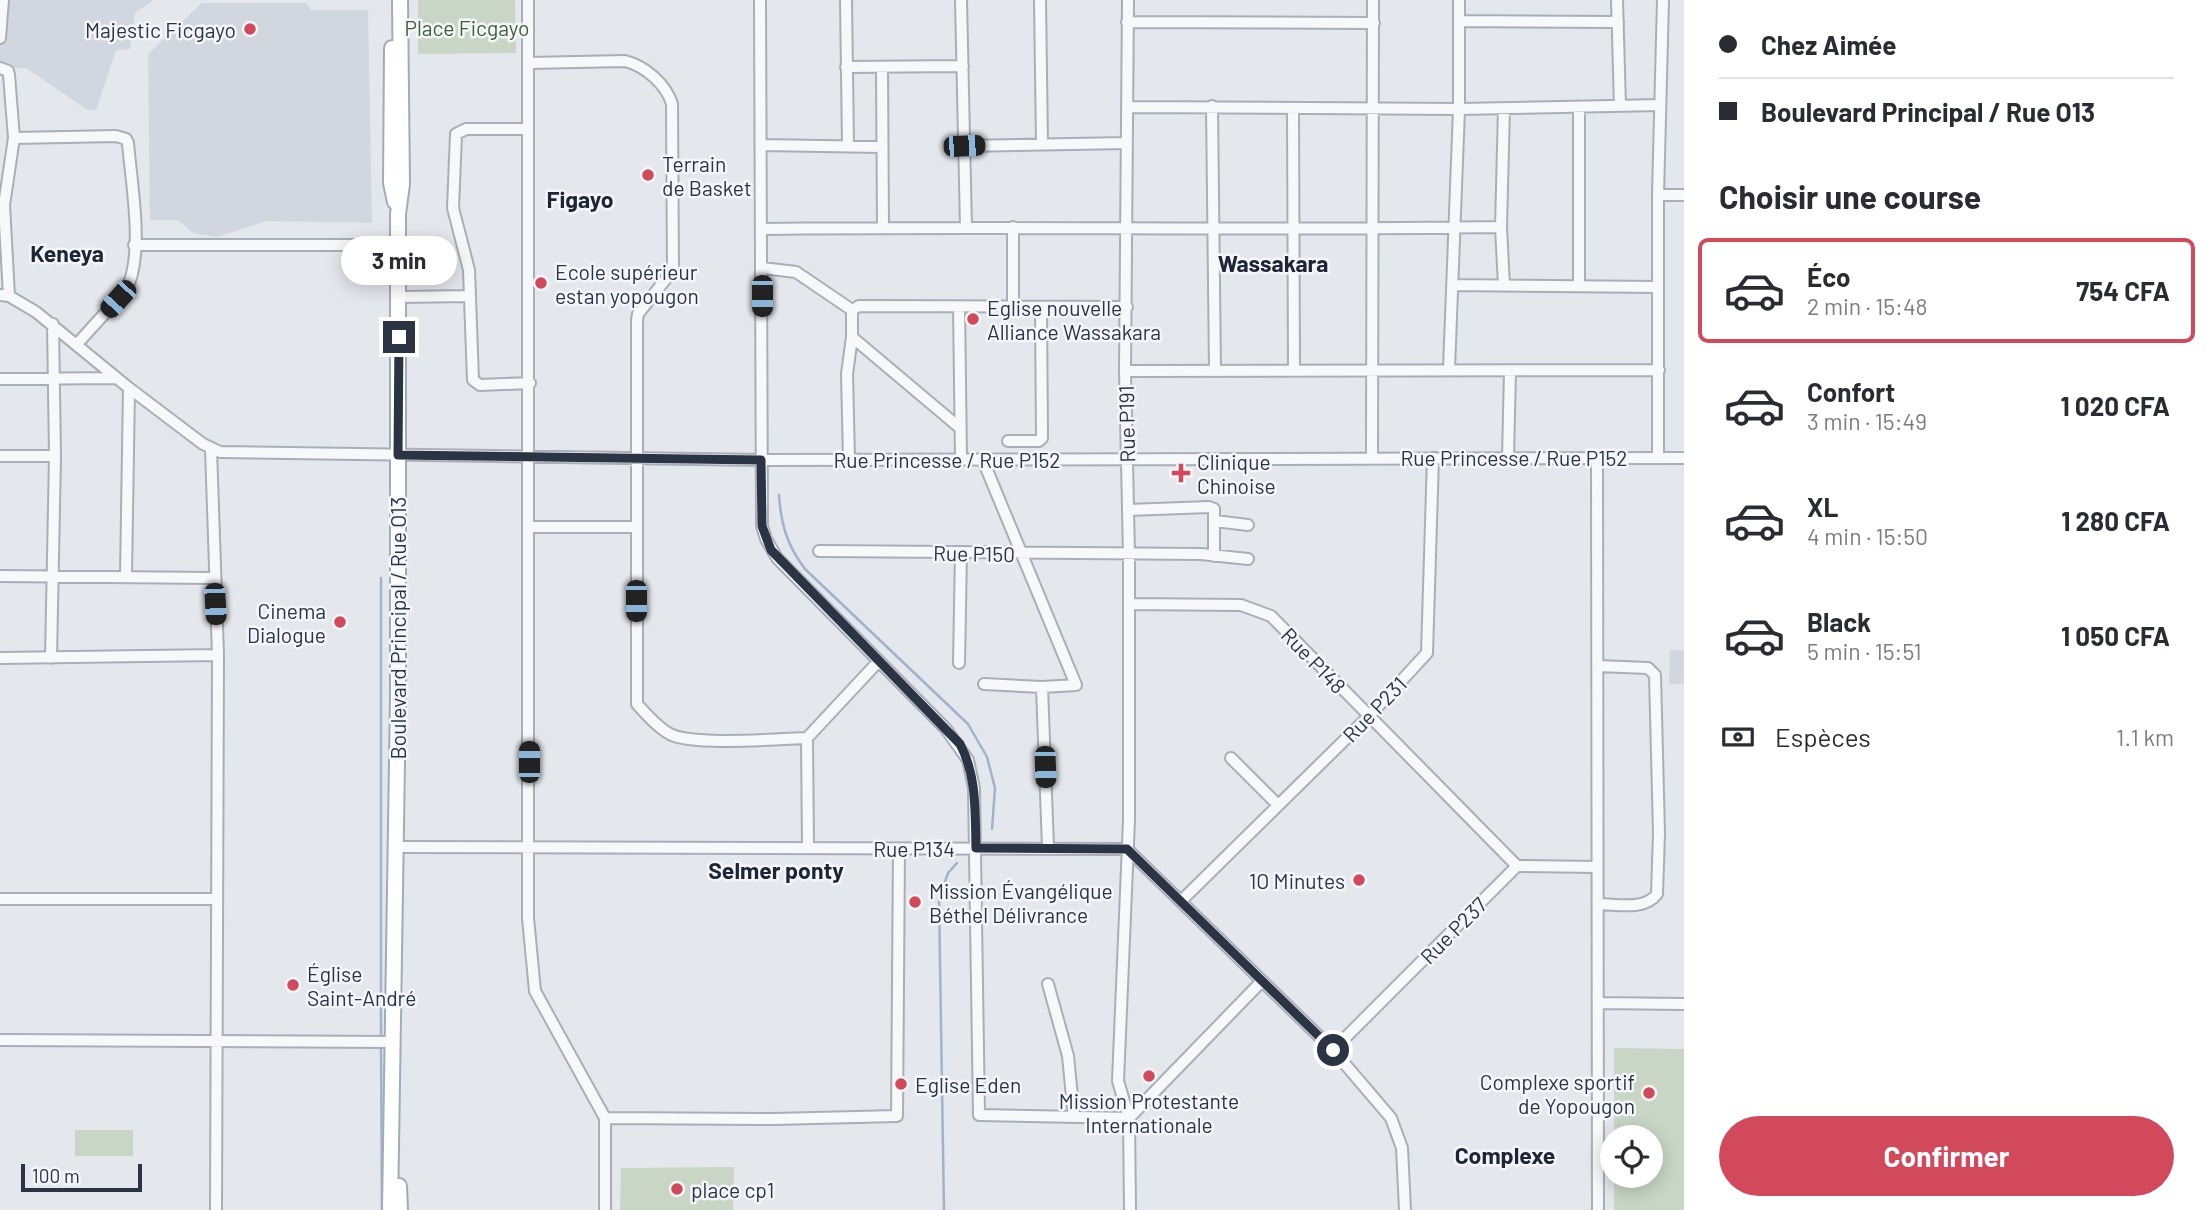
<!DOCTYPE html>
<html lang="fr">
<meta charset="utf-8">
<style>
body{margin:0;font-family:Barlow,sans-serif;background:#f7f7f7;color:#2b2b33;height:100vh;display:flex;flex-direction:column;font-size:26px;white-space:nowrap}
*{box-sizing:border-box;margin:0}
p{font-size:23px;color:#7c7c81}
.icon{flex:none;width:38px;height:38px;fill:none;stroke:currentColor;stroke-width:2;stroke-linecap:round;stroke-linejoin:round}
.map{position:relative;flex:1;overflow:hidden}
.side{display:flex;flex-direction:column;background:#fff;width:525px}
.side>*{flex:none}
.banner{display:grid;align-content:center;height:154px;padding:0 35px;background:#fff}
.fabs{position:absolute;left:1600px;top:1125px;display:grid;gap:14px}
.fabs a{display:grid;place-items:center;width:63px;height:63px;border-radius:50%;background:#fff;box-shadow:0 4px 18px #0003;font-size:35px}
.scale{position:absolute;left:21px;bottom:18px;width:121px;box-sizing:border-box;padding-left:7px;border:4px solid #2b3445;border-top:0;font-size:19px;line-height:24px;white-space:nowrap;color:#2b3445;-webkit-text-stroke:5px #f4f6f9;paint-order:stroke}
.end{position:absolute;width:32px;height:32px;margin:-16px;border:9px solid #2b3445;background:#fff;box-shadow:0 0 0 4px #fff}
.from{border-radius:50%}
.bubble{position:absolute;height:49px;border-radius:24px;background:#fff;box-shadow:0 4px 18px #0003;font-size:23px;font-weight:700;line-height:49px;text-align:center}
.car{position:absolute;width:21px;height:42px;margin:-21px -10px;border-radius:9px;box-shadow:0 0 5px 2px #0007;background:linear-gradient(#222 24%,#8ab4d8 0 40%,#222 0 76%,#8ab4d8 0 86%,#222 0)}
.banner b{display:flex;align-items:center;gap:24px;height:66px;font-size:26px}
.banner b+b{border-top:2px solid #e1e1e2}
.banner i{width:18px;height:18px;background:#2b2b33}
ul{padding:0;list-style:none}
li{display:flex;align-items:center;gap:21px;height:105px;margin:0 14px 10px;padding:0 21px;border:4px solid transparent;border-radius:10px}
li div{flex:1}
li b{display:block;font-size:26px}
li em{font-style:normal;font-weight:700}
li.active{border-color:#d1495b}
li>.icon{width:63px;height:63px;stroke-width:1.5}
h2{padding:0 35px;font-size:32px;line-height:84px}
.pay{display:flex;align-items:center;gap:18px;height:77px;padding:0 35px;font-size:26px}
.pay p{margin-inline-start:auto}
.action{display:flex;gap:14px;margin-top:auto;padding:14px 35px}
.action a{flex:1;height:80px;border-radius:42px;background:#d1495b;color:#fff;font-size:28px;font-weight:700;line-height:80px;text-align:center}
main{display:flex;flex:1;min-height:0}
.map>svg:first-child{display:block}
.built{fill:#d2d6de}
.green{fill:#c9d6c5}
.lines{fill:none;stroke-linecap:round;stroke-linejoin:round}
.stream{stroke:#9fb4cc;stroke-width:2.5}
.minor-casing{stroke:#a9aeb7;stroke-width:14}
.major-casing{stroke:#a3abb8;stroke-width:18}
.minor{stroke:#f7f8fa;stroke-width:10}
.major{stroke:#fff;stroke-width:14}
.route{stroke:#2b3445;stroke-width:9}
.poi-dot{fill:#d1495b;stroke:#f4f6f9;stroke-width:2.5}
.labels{text-anchor:middle;dominant-baseline:central;stroke-width:5;stroke-linejoin:round;paint-order:stroke}
.park-label{font-size:21px;fill:#3f6138;stroke:#f4f6f9}
.poi-label{font-size:21px;fill:#2b3445;stroke:#f4f6f9;text-anchor:start}
.street-label{font-size:21px;fill:#2b3445;stroke:#f4f6f9}
.neighbourhood-label{font-size:23px;font-weight:bold;fill:#1d2536;stroke:#f4f6f9}
</style>
<main>
<div class="map">
<svg width="1684" height="1210" viewBox="0 0 1684 1210">
<rect width="100%" height="100%" fill="#e4e7ec"/>
<path class="built" d="M0 0H154L135 13 130 49 116 50 96 110H88L26 68H0Z
M202 3H306L311 10H368L372 223 267 221 217 237 193 233 178 220H150L148 54Z
M1670 650H1684V684H1669Z"/>
<path class="green" d="M418 0H515L516 53 418 54Z
M1614 1048 1684 1049V1210H1614V1176H1650V1138L1614 1137Z
M75 1130H133V1156H75Z
M734 1167 733 1210H620L621 1168Z"/>
<g class="lines">
<path class="stream" d="M779 495C781 525 787 545 805 569L968 724 987 757 995 788 992 829
M381 578V1037
M381 1044 382 1210
M944 1210 939 899 948 873 957 863"/>
<defs>
<path id="minor" d="M528 0V918L535 991 605 1118V1210
M760 0 762 526 766 539 777 558 946 729 968 760 974 788 979 1115 1129 1118 1262 981
M846 0 848 146
M961 0 966 228
M1040 0 1042 144
M1128 0 1125 371 1129 555V820L1118 1081 1129 1118 1130 1210
M1617 0 1620 106
M1459 21 1618 22
M1127 22 1374 23
M0 38 3 0
M528 63 625 61C645 66 666 84 672 104L673 270 638 314 637 320V704C646 714 658 728 670 734 692 746 778 739 807 738L877 663
M846 67 963 66
M882 67 883 227
M0 68 8 71 9 75 14 138 4 205
M1212 106 1215 370
M1128 107 1459 109 1660 105
M1293 108 1294 370
M1504 109 1501 227 1504 286
M528 129H466L456 134 453 208 469 270 473 380 480 385 530 383
M14 138 116 136 126 139 128 143C131 182 145 255 126 290L77 344
M761 145 882 147
M964 146 1126 143
M1658 195H1684
M0 205H4L9 296
M763 229C1009 226 1255 231 1501 227
M134 245H398
M762 268 796 272 852 310
M1452 285 1658 287
M1579 285V107
M0 295 9 296 36 312 129 388 203 444 220 452 761 460 1684 458
M398 297 470 296
M959 307 961 458
M1013 308V227
M852 310 859 306 1127 307
M852 337 960 428
M1449 369 1459 109V0
M1125 371 1659 370
M0 379 117 378
M1008 441H1039L1042 438 1041 308
M211 449 218 655 216 1210
M0 456H55
M1372 457 1373 0
M982 458 1076 685 1042 687 984 684
M1508 458 1510 371
M1597 458 1598 1210
M1658 458V195L1663 0
M849 459 847 374 852 337V310
M1128 510 1209 507 1214 509V556
M1215 521 1248 525
M530 527H635
M819 551 1201 554 1248 559
M126 575 129 388
M0 576 213 578
M1129 604 1241 605 1271 616 1517 866
M0 658 218 655
M51 658 55 456 53 324
M959 663 961 553
M1598 666 1648 668 1655 675 1659 833 1657 894C1644 911 1618 904 1599 904
M1042 687 1048 847
M807 738 808 847
M1231 758 1278 805
M396 847 1127 849 1333 1050 1391 1118 1402 1148 1405 1210
M0 899H216
M1181 901 1369 716 1427 653 1433 458
M1048 984 1068 1056 1074 1117
M1598 1003 1684 1004
M0 1040 394 1042
M1333 1050 1517 866 1597 867
M605 1118 774 1119 897 1116 899 849"/>
<path id="major" d="M392 48 391 183 395 202
M399 1186 400 1210
M390 1210 398 698V214L402 184 400 0"/>
</defs>
<use href="#minor" class="minor-casing"/>
<use href="#major" class="major-casing"/>
<use href="#minor" class="minor"/>
<use href="#major" class="major"/>
</g>
<g class="lines">
<path class="route" d="M399 337 398 455 761 460 762 526 771 550 960 744C977 776 975 812 976 848L1127 849 1333 1050"/>
</g>
<g class="poi-dot">
<circle cx="250" cy="29" r="7"/>
<circle cx="648" cy="175" r="7"/>
<circle cx="541" cy="283" r="7"/>
<circle cx="973" cy="319" r="7"/>
<path d="M1177.5 462.5h7v7h7v7h-7v7h-7v-7h-7v-7h7z"/>
<circle cx="340" cy="622" r="7"/>
<circle cx="1359" cy="880" r="7"/>
<circle cx="915" cy="902" r="7"/>
<circle cx="293" cy="985" r="7"/>
<circle cx="1149" cy="1076" r="7"/>
<circle cx="901" cy="1084" r="7"/>
<circle cx="1649" cy="1093" r="7"/>
<circle cx="677" cy="1189" r="7"/>
</g>
<g class="labels">
<g class="park-label">
<text x="467" y="27">Place Ficgayo</text>
</g>
<g class="poi-label">
<text x="236" y="29" text-anchor="end">Majestic Ficgayo</text>
<text x="662" y="163">Terrain<tspan x="662" dy="24">de Basket</tspan></text>
<text x="555" y="271">Ecole supérieur<tspan x="555" dy="24">estan yopougon</tspan></text>
<text x="987" y="307">Eglise nouvelle<tspan x="987" dy="24">Alliance Wassakara</tspan></text>
<text x="1197" y="461">Clinique<tspan x="1197" dy="24">Chinoise</tspan></text>
<text x="326" y="610" text-anchor="end">Cinema<tspan x="326" dy="24">Dialogue</tspan></text>
<text x="1345" y="880" text-anchor="end">1O Minutes</text>
<text x="929" y="890">Mission Évangélique<tspan x="929" dy="24">Béthel Délivrance</tspan></text>
<text x="307" y="973">Église<tspan x="307" dy="24">Saint-André</tspan></text>
<text x="1635" y="1081" text-anchor="end">Complexe sportif<tspan x="1635" dy="24">de Yopougon</tspan></text>
<text x="915" y="1084">Eglise Eden</text>
<text x="1149" y="1100" text-anchor="middle">Mission Protestante<tspan x="1149" dy="24">Internationale</tspan></text>
<text x="691" y="1189">place cp1</text>
</g>
<g class="street-label">
<text transform="translate(1126 424) rotate(-91)">Rue P191</text>
<text x="1514" y="457">Rue Princesse / Rue P152</text>
<text x="947" y="459">Rue Princesse / Rue P152</text>
<text transform="translate(974 553) rotate(1)">Rue P150</text>
<text transform="translate(397 628) rotate(-90)">Boulevard Principal / Rue O13</text>
<text transform="translate(1314 660) rotate(46)">Rue P148</text>
<text transform="translate(1374 709) rotate(-46)">Rue P231</text>
<text x="914" y="848">Rue P134</text>
<text transform="translate(1453 930) rotate(-45)">Rue P237</text>
</g>
<g class="neighbourhood-label">
<text x="580" y="199">Figayo</text>
<text x="67" y="253">Keneya</text>
<text x="1273" y="263">Wassakara</text>
<text x="776" y="870">Selmer ponty</text>
<text x="1505" y="1155">Complexe</text>
</g>
</g>
</svg>
<div class="fabs">
<a><svg class="icon" aria-label="locate" viewBox="0 0 24 24"><circle cx="12" cy="12" r="6"/><path d="M12 2v4M12 18v4M2 12h4M18 12h4"/></svg></a>
</div>
<div class="scale">100 m</div>
<i class="end from" style="left:1333px;top:1050px"></i>
<i class="end" style="left:399px;top:337px"></i>
<div class="bubble" style="left:341px;top:236px;width:116px">3 min</div>
<i class="car" style="left:964px;top:146px;rotate:88deg"></i>
<i class="car" style="left:762px;top:296px;rotate:180deg"></i>
<i class="car" style="left:118px;top:299px;rotate:222deg"></i>
<i class="car" style="left:636px;top:601px;rotate:180deg"></i>
<i class="car" style="left:215px;top:604px;rotate:177deg"></i>
<i class="car" style="left:529px;top:762px;rotate:0deg"></i>
<i class="car" style="left:1045px;top:767px;rotate:178deg"></i>
</div>
<section class="side">
<div class="banner">
<b><i class="from"></i>Chez Aimée</b>
<b><i></i>Boulevard Principal / Rue O13</b>
</div>
<h2>Choisir une course</h2>
<ul>
<li class="active"><svg class="icon" aria-label="car" viewBox="0 0 24 24"><path d="M5 17H2v-5l4-1 3-4h7l3 4 3 1v5h-3M9 17h6M6 11h13"/><circle cx="7" cy="17" r="2"/><circle cx="17" cy="17" r="2"/></svg><div><b>Éco</b><p>2 min · 15:48</p></div><em>754 CFA</em></li>
<li><svg class="icon" aria-label="car" viewBox="0 0 24 24"><path d="M5 17H2v-5l4-1 3-4h7l3 4 3 1v5h-3M9 17h6M6 11h13"/><circle cx="7" cy="17" r="2"/><circle cx="17" cy="17" r="2"/></svg><div><b>Confort</b><p>3 min · 15:49</p></div><em>1 020 CFA</em></li>
<li><svg class="icon" aria-label="car" viewBox="0 0 24 24"><path d="M5 17H2v-5l4-1 3-4h7l3 4 3 1v5h-3M9 17h6M6 11h13"/><circle cx="7" cy="17" r="2"/><circle cx="17" cy="17" r="2"/></svg><div><b>XL</b><p>4 min · 15:50</p></div><em>1 280 CFA</em></li>
<li><svg class="icon" aria-label="car" viewBox="0 0 24 24"><path d="M5 17H2v-5l4-1 3-4h7l3 4 3 1v5h-3M9 17h6M6 11h13"/><circle cx="7" cy="17" r="2"/><circle cx="17" cy="17" r="2"/></svg><div><b>Black</b><p>5 min · 15:51</p></div><em>1 050 CFA</em></li>
</ul>
<div class="pay"><svg class="icon" aria-label="cash" viewBox="0 0 24 24"><path d="M3 7h18v10H3z"/><circle cx="12" cy="12" r="2"/></svg>Espèces<p>1.1 km</p></div>
<div class="action"><a>Confirmer</a></div>
</section>
</main>
